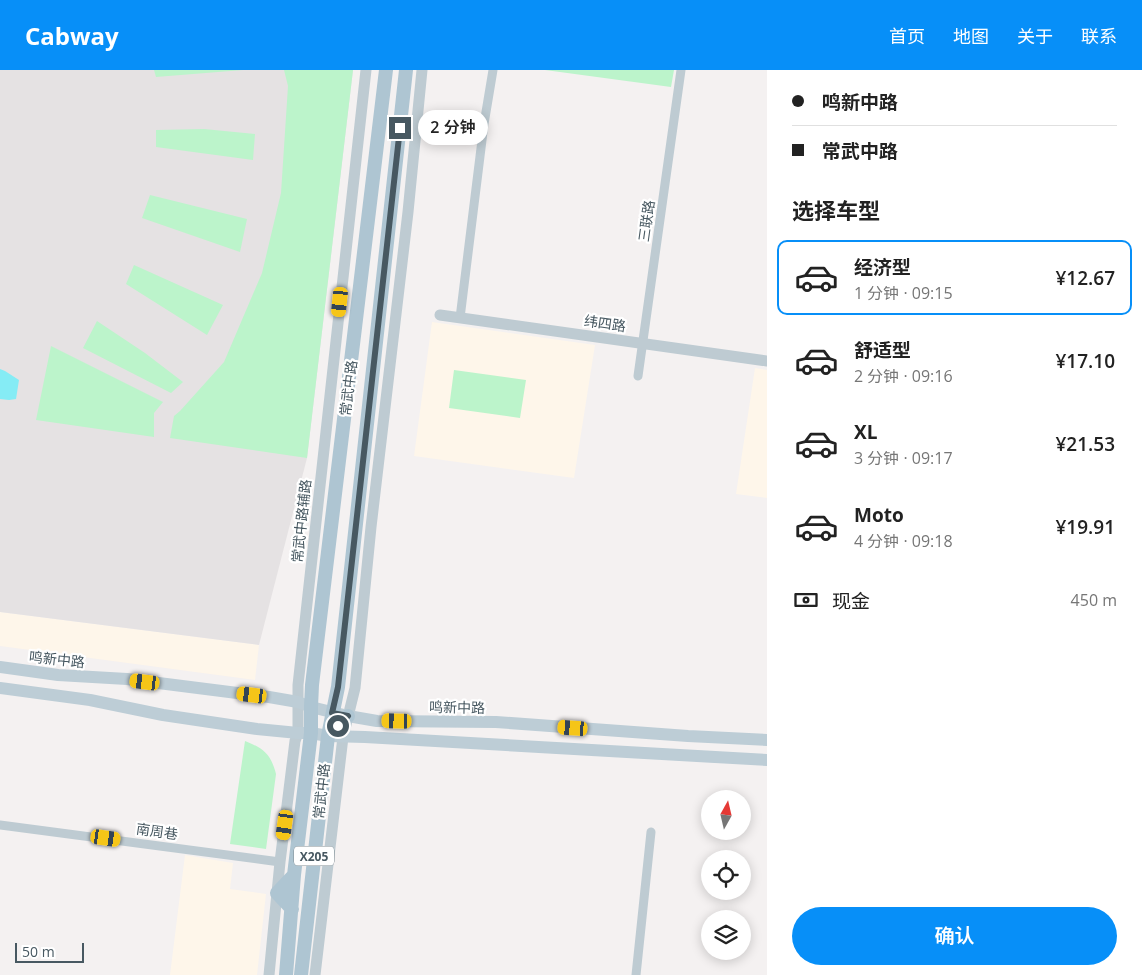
<!DOCTYPE html>
<html lang="zh">
<meta charset="utf-8">
<style>
body{margin:0;font-family:"Open Sans","Noto Sans SC",sans-serif;background:#f2f2f2;color:#222;height:100vh;display:flex;flex-direction:column;font-size:19px;white-space:nowrap}
*{box-sizing:border-box;margin:0}
p{font-size:16px;color:#767676}
.icon{flex:none;width:28px;height:28px;fill:none;stroke:currentColor;stroke-width:2;stroke-linecap:round;stroke-linejoin:round}
.map{position:relative;flex:1;overflow:hidden}
.sheet{display:flex;flex-direction:column;background:#fff;width:375px}
.sheet>*{flex:none}
.hud{display:grid;align-content:center;height:110px;padding:0 25px;background:#fff}
.needle{width:32px;rotate:8deg}
.fabs{position:absolute;left:701px;top:720px;display:grid;gap:10px}
.fabs a{display:grid;place-items:center;width:50px;height:50px;border-radius:50%;background:#fff;box-shadow:0 2px 12px #0003;font-size:25px}
.scale{position:absolute;left:15px;bottom:12px;width:69px;box-sizing:border-box;padding-left:5px;border:2px solid #475861;border-top:0;font-size:14px;line-height:18px;white-space:nowrap;color:#475861;-webkit-text-stroke:4px #fff;paint-order:stroke}
.end{position:absolute;width:22px;height:22px;margin:-11px;border:6px solid #475861;background:#fff;box-shadow:0 0 0 2px #fff}
.from{border-radius:50%}
.bubble{position:absolute;height:35px;border-radius:18px;background:#fff;box-shadow:0 2px 12px #0003;font-size:16px;font-weight:600;line-height:35px;text-align:center}
.car{position:absolute;width:15px;height:30px;margin:-15px -8px;border-radius:6px;box-shadow:0 0 4px 1px #0007;background:linear-gradient(#f5c518 24%,#345 0 40%,#f5c518 0 76%,#345 0 86%,#f5c518 0)}
.hud b{display:flex;align-items:center;gap:18px;height:48px;font-size:19px}
.hud b+b{border-top:1px solid #e0e0e0}
.hud i{width:12px;height:12px;background:#222}
ul{padding:0;list-style:none}
li{display:flex;align-items:center;gap:15px;height:75px;margin:0 10px 8px;padding:0 15px;border:2px solid transparent;border-radius:10px}
li div{flex:1}
li b{display:block;font-size:19px}
li em{font-style:normal;font-weight:600}
li.selected{border-color:#078ff8}
li>.icon{width:45px;height:45px;stroke-width:1.5}
h2{padding:0 25px;font-size:22px;line-height:60px}
.pay{display:flex;align-items:center;gap:12px;height:55px;padding:0 25px;font-size:19px}
.pay p{margin-inline-start:auto}
.button{display:flex;gap:10px;margin-top:auto;padding:10px 25px}
.button a{flex:1;height:58px;border-radius:30px;background:#078ff8;color:#fff;font-size:20px;font-weight:600;line-height:58px;text-align:center}
header{display:flex;align-items:center;gap:30px;box-sizing:border-box;height:70px;padding:0 25px;background:#078ff8;color:#fff}
header strong{font-size:24px}
nav{display:flex;gap:28px;margin-inline-start:auto;font-size:18px}
main{display:flex;flex:1;min-height:0}
.map>svg:first-child{display:block}
.commercial{fill:#fef6ea}
.education{fill:#e5e2e3}
.green{fill:#bcf4cb}
.water{fill:#85ecf5}
.lines{fill:none;stroke-linecap:round;stroke-linejoin:round}
.minor{stroke:#becbd2;stroke-width:9}
.tertiary{stroke:#becbd2;stroke-width:11}
.secondary{stroke:#bdcdd6;stroke-width:12}
.primary{stroke:#aec5d2;stroke-width:14}
.route{stroke:#475861;stroke-width:6}
.labels{text-anchor:middle;dominant-baseline:central;stroke-width:4.5;stroke-linejoin:round;paint-order:stroke}
.shield{fill:#fff;stroke:#7e8a90;stroke-width:1}
.shield-label{font-size:12px;font-weight:bold;fill:#475861}
.street-label{font-size:14px;fill:#475861;stroke:#fff}
</style>
<header>
<strong>Cabway</strong>
<nav><a>首页</a><a>地图</a><a>关于</a><a>联系</a></nav>
</header>
<main>
<div class="map">
<svg width="767" height="905" viewBox="0 0 767 905">
<rect width="100%" height="100%" fill="#f4f1f1"/>
<path class="commercial" d="M432 252 595 275 574 408 414 386Z
M755 298 767 300V428L736 424Z
M0 542 259 575 255 610 0 576Z
M185 785 233 793 230 819 266 824 257 905H170Z"/>
<path class="education" d="M0 0H353L307 388 259 575 0 542Z"/>
<path class="green" d="M154 0H243L156 7Z
M284 0H353L307 388 170 368 174 346 180 341 224 292 262 203 281 123 288 16Z
M545 0H674L671 17Z
M204 59 255 64 253 90 156 77V60Z
M150 125 247 149 240 182 142 148Z
M134 195 223 235 207 265 126 214Z
M97 251 145 283 183 312 171 323 83 278Z
M51 276 163 332 154 343V367L36 350Z
M454 300 526 310 520 348 449 338Z
M245 671C263 678 271 684 276 704L266 779 230 774Z"/>
<path class="water" d="M0 299 5 301 19 310 16 329 9 330 0 329Z"/>
<g class="lines">
<path class="minor" d="M460 248 484 54 493 0
M638 306 681 0
M0 755 280 792
M636 905 651 762"/>
<path class="tertiary" d="M440 245 767 291
M269 905 280 792 295 671 298 663V615L366 0
M315 905 343 667 355 618 371 457 408 142 422 0"/>
<path class="secondary" d="M0 597 58 605 127 609 269 627 298 632 311 637 348 646 377 651 496 652 688 666 767 670
M0 618 90 630 163 645 257 659 298 663H311L328 666 365 667 767 690"/>
<path class="primary" d="M328 666 348 646
M292 839 277 823 294 805
M286 905 294 805 311 663V637L312 615 386 0
M301 905 328 666 338 617 406 0"/>
</g>
<g class="lines">
<path class="route" d="M338 656 348 646 332 643 338 617 400 58"/>
</g>
<g class="labels">
<rect class="shield" x="294" y="776.5" width="40" height="19" rx="4"/>
<g class="shield-label">
<text x="314" y="786">X205</text>
</g>
<g class="street-label">
<text transform="translate(646 151) rotate(-82)">三联路</text>
<text transform="translate(605 253) rotate(8)">纬四路</text>
<text transform="translate(348 318) rotate(-83)">常武中路</text>
<text transform="translate(301 451) rotate(-84)">常武中路辅路</text>
<text transform="translate(57 589) rotate(6)">鸣新中路</text>
<text transform="translate(457 637) rotate(1)">鸣新中路</text>
<text transform="translate(321 721) rotate(-84)">常武中路</text>
<text transform="translate(157 761) rotate(8)">南周巷</text>
</g>
</g>
</svg>
<div class="fabs">
<a><svg class="needle" viewBox="-14 -14 28 28"><path d="M0-13l5 13h-10z" fill="#e53935"/><path d="M0 13l5-13h-10z" fill="#767676"/></svg></a>
<a><svg class="icon" aria-label="locate" viewBox="0 0 24 24"><circle cx="12" cy="12" r="6"/><path d="M12 2v4M12 18v4M2 12h4M18 12h4"/></svg></a>
<a><svg class="icon" aria-label="layers" viewBox="0 0 24 24"><path d="M12 4l9 5-9 5-9-5zM3 14l9 5 9-5"/></svg></a>
</div>
<div class="scale">50 m</div>
<i class="end from" style="left:338px;top:656px"></i>
<i class="end" style="left:400px;top:58px"></i>
<div class="bubble" style="left:418px;top:40px;width:70px">2 分钟</div>
<i class="car" style="left:340px;top:232px;rotate:186deg"></i>
<i class="car" style="left:145px;top:612px;rotate:277deg"></i>
<i class="car" style="left:252px;top:625px;rotate:277deg"></i>
<i class="car" style="left:397px;top:651px;rotate:271deg"></i>
<i class="car" style="left:573px;top:658px;rotate:274deg"></i>
<i class="car" style="left:285px;top:755px;rotate:188deg"></i>
<i class="car" style="left:106px;top:768px;rotate:98deg"></i>
</div>
<section class="sheet">
<div class="hud">
<b><i class="from"></i>鸣新中路</b>
<b><i></i>常武中路</b>
</div>
<h2>选择车型</h2>
<ul>
<li class="selected"><svg class="icon" aria-label="car" viewBox="0 0 24 24"><path d="M5 17H2v-5l4-1 3-4h7l3 4 3 1v5h-3M9 17h6M6 11h13"/><circle cx="7" cy="17" r="2"/><circle cx="17" cy="17" r="2"/></svg><div><b>经济型</b><p>1 分钟 · 09:15</p></div><em>¥12.67</em></li>
<li><svg class="icon" aria-label="car" viewBox="0 0 24 24"><path d="M5 17H2v-5l4-1 3-4h7l3 4 3 1v5h-3M9 17h6M6 11h13"/><circle cx="7" cy="17" r="2"/><circle cx="17" cy="17" r="2"/></svg><div><b>舒适型</b><p>2 分钟 · 09:16</p></div><em>¥17.10</em></li>
<li><svg class="icon" aria-label="car" viewBox="0 0 24 24"><path d="M5 17H2v-5l4-1 3-4h7l3 4 3 1v5h-3M9 17h6M6 11h13"/><circle cx="7" cy="17" r="2"/><circle cx="17" cy="17" r="2"/></svg><div><b>XL</b><p>3 分钟 · 09:17</p></div><em>¥21.53</em></li>
<li><svg class="icon" aria-label="car" viewBox="0 0 24 24"><path d="M5 17H2v-5l4-1 3-4h7l3 4 3 1v5h-3M9 17h6M6 11h13"/><circle cx="7" cy="17" r="2"/><circle cx="17" cy="17" r="2"/></svg><div><b>Moto</b><p>4 分钟 · 09:18</p></div><em>¥19.91</em></li>
</ul>
<div class="pay"><svg class="icon" aria-label="cash" viewBox="0 0 24 24"><path d="M3 7h18v10H3z"/><circle cx="12" cy="12" r="2"/></svg>现金<p>450 m</p></div>
<div class="button"><a>确认</a></div>
</section>
</main>
